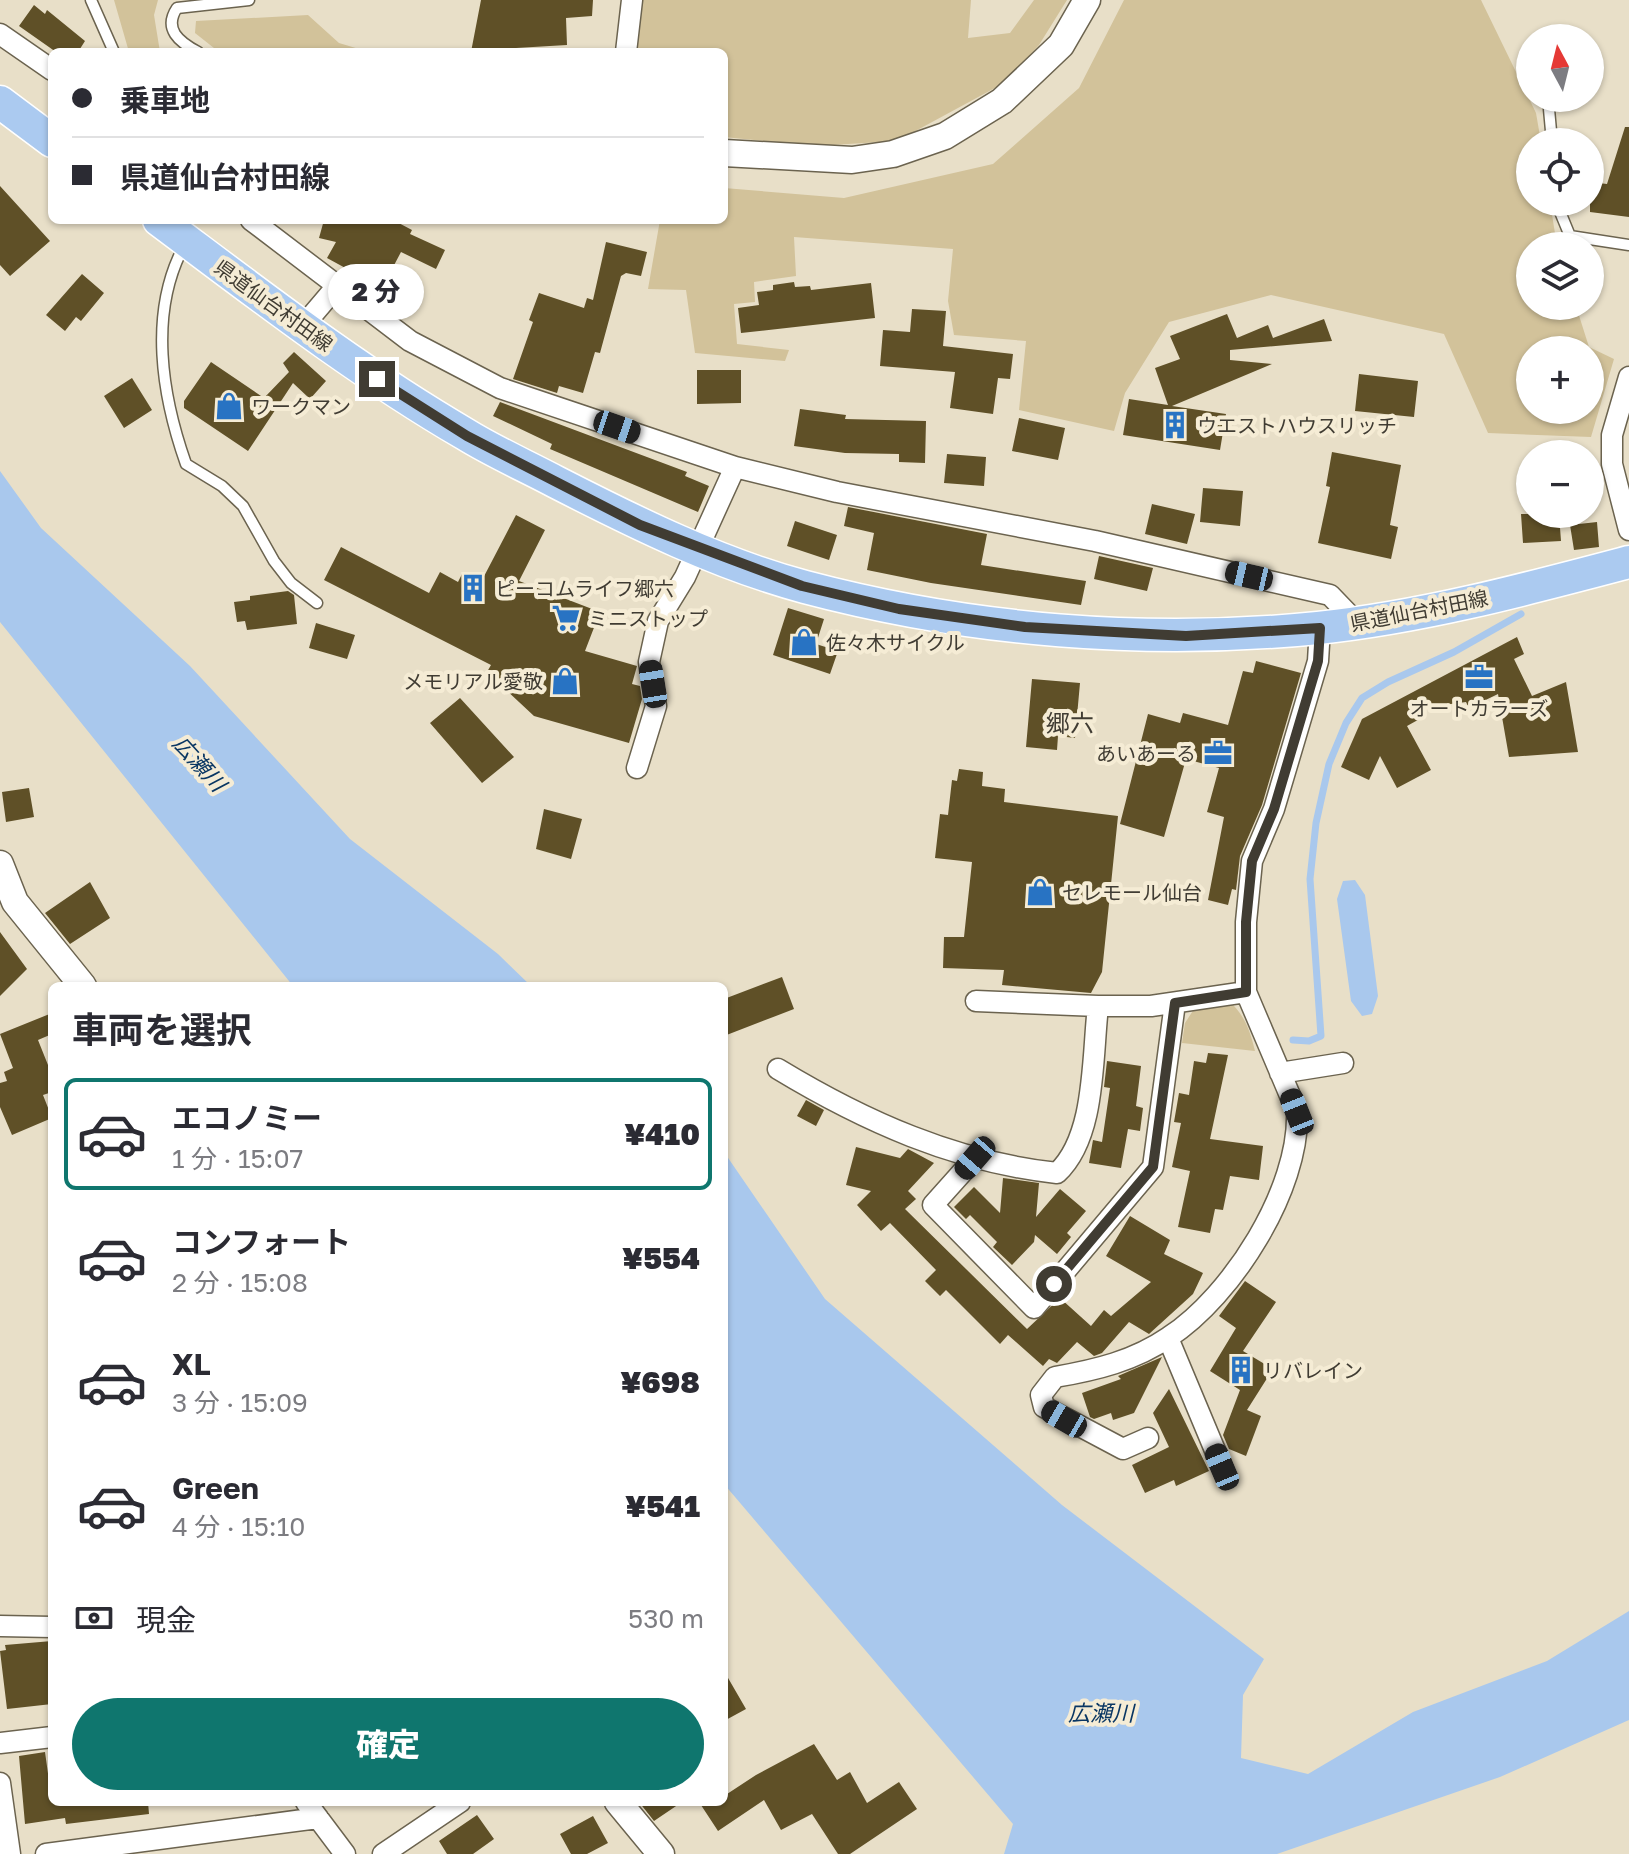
<!DOCTYPE html>
<html lang="ja">
<meta charset="utf-8">
<style>
body{margin:0;font-family:"Golos Text","Noto Sans JP",sans-serif;background:#f7f7f7;color:#2b2b33;height:100vh;display:flex;flex-direction:column;font-size:30px;white-space:nowrap}
*{box-sizing:border-box;margin:0}
p{font-size:26px;color:#7c7c81}
.icon{flex:none;width:44px;height:44px;fill:none;stroke:currentColor;stroke-width:2;stroke-linecap:round;stroke-linejoin:round}
.map{position:relative;flex:1;overflow:hidden}
.details{position:absolute;left:48px;top:982px;width:680px;height:824px;display:flex;flex-direction:column;background:#fff;border-radius:12px;box-shadow:0 2px 6px #0004}
.details>*{flex:none}
.guide{position:absolute;left:48px;top:48px;width:680px;height:176px;border-radius:12px;box-shadow:0 2px 6px #0004;display:grid;align-content:center;height:176px;padding:0 24px;background:#fff}
.needle{width:52px;rotate:353deg}
.tools{position:absolute;left:1516px;top:24px;display:grid;gap:16px}
.tools a{display:grid;place-items:center;width:88px;height:88px;border-radius:50%;background:#fff;box-shadow:0 2px 6px #0004;font-size:40px}
.end{position:absolute;width:36px;height:36px;margin:-18px;border:10px solid #403c33;background:#fff;box-shadow:0 0 0 4px #fff}
.from{border-radius:50%}
.bubble{position:absolute;height:56px;border-radius:28px;background:#fff;box-shadow:0 2px 6px #0004;font-size:26px;font-weight:800;line-height:56px;text-align:center}
.car{position:absolute;width:24px;height:48px;margin:-24px -12px;border-radius:10px;box-shadow:0 0 6px 2px #0007;background:linear-gradient(#222 24%,#8ab4d8 0 40%,#222 0 76%,#8ab4d8 0 86%,#222 0)}
.guide b{display:flex;align-items:center;gap:28px;height:76px;font-size:30px}
.guide b+b{border-top:2px solid #e1e1e2}
.guide i{width:20px;height:20px;background:#2b2b33}
ul{padding:0;list-style:none}
li{display:flex;align-items:center;gap:24px;height:112px;margin:0 16px 12px;padding:0 8px;border:4px solid transparent;border-radius:12px}
li div{flex:1}
li b{display:block;font-size:30px}
li em{font-style:normal;font-weight:800}
li.on{border-color:#0f766e}
li>.icon{width:72px;height:72px;stroke-width:1.5}
h2{padding:0 24px;font-size:36px;line-height:96px}
.pay{display:flex;align-items:center;gap:20px;height:88px;padding:0 24px;font-size:30px}
.pay p{margin-inline-start:auto}
.cta{display:flex;gap:16px;margin-top:auto;padding:16px 24px}
.cta a{flex:1;height:92px;border-radius:48px;background:#0f766e;color:#fff;font-size:32px;font-weight:800;line-height:92px;text-align:center}
.map>svg:first-child{display:block}
.green{fill:#d2c29a;fill-rule:evenodd}
.water{fill:#a9c8ed}
.lines{fill:none;stroke-linecap:round;stroke-linejoin:round}
.stream{stroke:#a9c8ed;stroke-width:7}
.building{fill:#5f5027}
.service-casing{stroke:#6b634f;stroke-width:13}
.minor-casing{stroke:#6b634f;stroke-width:23}
.tertiary-casing{stroke:#6b634f;stroke-width:29}
.primary-casing{stroke:#fff;stroke-width:35}
.service{stroke:#fff;stroke-width:10}
.minor{stroke:#fff;stroke-width:20}
.tertiary{stroke:#fff;stroke-width:26}
.primary{stroke:#abcaf0;stroke-width:32}
.route{stroke:#403c33;stroke-width:10}
.labels{text-anchor:middle;dominant-baseline:central;stroke-width:8;stroke-linejoin:round;paint-order:stroke}
.street-label{font-size:20px;fill:#403c33;stroke:#f5ecd5}
.poi-label{font-size:20px;fill:#403c33;stroke:#f5ecd5;text-anchor:start}
.water-label{font-size:22px;font-style:italic;fill:#093663;stroke:#f5ecd5}
.quarter-label{font-size:24px;fill:#403c33;stroke:#f5ecd5}
</style>
<div class="map">
<svg width="1629" height="1854" viewBox="0 0 1629 1854">
<rect width="100%" height="100%" fill="#e8dfc8"/>
<path class="green" d="M114 0H158L154 15 160 52H129Z
M642 0H971L968 38 1010 33 1034 0H1067L1039 45 1006 82 897 141 815 146 724 137V52H637Z
M1124 0H1481L1536 113 1541 142H1530V202H1550L1557 246H1530V306H1576L1589 347 1614 359 1591 437 1488 433 1444 334 1271 295 1169 322 1125 393 1114 431 1019 410 1026 341 954 335 948 301 953 249 794 237 796 276 754 282 755 302 734 304 737 344 789 350 785 361 695 353 686 290 648 289 660 220H724V188L844 198 993 164 1079 88ZM1590 350V410H1530V350Z
M308 15 339 43 369 52H219L195 33 196 21Z
M1228 1000C1244 1014 1250 1030 1255 1051L1182 1043 1185 1023 1196 1006Z"/>
<path class="water" d="M0 471 41 528 190 666 350 839 498 954 531 986H293L0 622Z
M1355 880 1365 895 1378 996 1372 1014 1362 1016 1351 1001 1337 899 1343 881Z
M724 1152 825 1299 1062 1505 1264 1659 1243 1695 1241 1758 1308 1774 1413 1712 1547 1661 1629 1611V1720L1500 1777 1277 1854H1004L1013 1824 724 1484Z"/>
<g class="lines">
<path class="stream" d="M1293 1040 1309 1041 1321 1036 1310 879 1316 823 1329 764 1346 723 1362 698 1388 682 1454 652 1521 614"/>
</g>
<path class="building" d="M481 0H593L592 16 566 18 567 45 516 48V52H471Z
M34 5 45 14 47 10 85 41 78 52H56L19 26Z
M1625 127H1629V217L1590 212V182L1607 184Z
M0 186 50 241 10 276 0 265Z
M324 220H393L412 230 410 234 445 250 436 269 401 252 382 288 327 258 336 242 319 238Z
M606 242 647 252 641 276 626 273 621 276 600 353 595 352 583 393 559 386 557 393 513 379 533 322 529 320 539 293 584 308 587 298 593 300Z
M82 274 104 293 81 321 76 317 65 331 46 315Z
M794 282 795 287 810 286 811 290 871 283 875 318 741 333 738 308 759 305 757 292 773 290V285Z
M912 309 946 311 943 346 1013 354 1010 379 998 378 993 414 950 408 955 372 880 366 883 330 910 332Z
M1227 314 1237 338 1268 325 1273 338 1324 319 1332 341 1230 350V360L1272 364 1172 406 1226 414 1220 450 1123 435 1129 399 1168 405 1155 368 1180 359 1170 336Z
M294 352 326 381 310 399 293 383 248 451 184 408V401L211 362 264 398 289 372 283 363Z
M697 370H741V403L697 404Z
M1359 374 1418 381 1414 417 1355 411Z
M132 378 152 410 124 428 104 396Z
M500 402 687 472 685 476 709 486 698 512 550 449 552 444 493 416Z
M800 409 846 415 845 419 926 421 925 463 899 462V454L845 453 794 446Z
M1019 418 1065 428 1058 460 1012 451Z
M1332 452 1401 465 1390 525 1398 527 1391 559 1318 543 1330 487 1326 486Z
M947 454 986 457 984 486 944 483Z
M1203 488 1243 491 1240 526 1200 522Z
M1152 504 1195 514 1187 544 1145 534Z
M848 507 987 534 981 565 1086 581 1081 605 931 583 867 570 874 533 844 526Z
M1521 514H1559L1561 541 1523 543Z
M516 515 545 530 519 581 600 612 585 651 637 666 632 684 640 686 642 699 629 743 534 716 487 672 491 665 324 580 341 547 429 593 440 572 458 582 462 574 480 584Z
M795 521 837 535 829 560 787 546Z
M1597 522 1599 547 1574 550 1570 525Z
M1099 556 1153 568 1147 591 1094 579Z
M288 591 294 595 297 624 247 630 245 621 237 622 234 602 250 600V596Z
M788 608 824 619 816 644 838 651 830 674 773 655Z
M316 623 355 635 347 659 309 648Z
M1517 637 1524 654 1514 659 1532 696 1566 682 1578 752 1509 757 1498 694 1469 708 1466 702 1420 708 1425 716 1407 726 1431 770 1397 788 1380 756 1369 780 1341 767 1362 719Z
M1256 661 1301 673 1262 805 1240 856 1236 890 1232 889 1228 905 1208 900 1224 817 1207 812 1219 768 1186 759 1164 837 1120 824 1148 714 1180 723 1183 713 1228 725 1243 671 1253 673Z
M1032 679 1080 683 1075 738 1058 736 1057 750 1026 747Z
M460 698 514 757 482 783 430 723Z
M959 769 983 772 982 786 1005 789 1004 802 1118 816 1102 972 1091 993 1002 985 1004 970 943 968 944 937H964L972 862 935 858 940 814 948 815 952 780 957 781Z
M29 788 34 817 6 822 2 792Z
M544 809 582 819 571 859 536 849Z
M90 882 110 918 70 944 45 913Z
M0 932 27 969 0 996Z
M782 977 794 1009 724 1036V999Z
M52 1013V1034L38 1040 52 1075V1092L43 1095 52 1118 12 1135 0 1107V1083L7 1081 4 1072 13 1068 0 1034Z
M1208 1053 1228 1055 1210 1139 1263 1146 1259 1180 1230 1176 1223 1210 1215 1209 1210 1233 1178 1227 1190 1171 1172 1167 1181 1123 1174 1122 1179 1093 1189 1095 1194 1061 1206 1063Z
M1107 1061 1141 1066 1136 1106 1143 1108 1140 1131 1128 1129 1121 1168 1089 1163 1093 1140 1102 1142 1110 1088 1104 1087Z
M806 1100 824 1110 816 1126 797 1116Z
M856 1147 900 1158 908 1149 934 1163 908 1191 916 1199 905 1209 1027 1329 1060 1298 1091 1326 1104 1310 1111 1316 1151 1282 1106 1256 1130 1216 1170 1240 1164 1254 1203 1273 1193 1294 1149 1334 1129 1322 1102 1353 1094 1356 1077 1342 1057 1363 1049 1359 1043 1366 1008 1335 1000 1344 946 1290 940 1296 925 1281 936 1270 890 1223 881 1231 857 1205 871 1191 846 1185Z
M1003 1178 1039 1183 1036 1217 1060 1189 1086 1211 1067 1233 1071 1237 1057 1254 1035 1235 1034 1242 1012 1265 993 1247 997 1242 970 1215 966 1219 954 1207 974 1187 1000 1213Z
M1245 1281 1276 1302 1243 1351 1273 1369 1247 1410 1261 1416 1246 1456 1229 1449 1223 1435 1240 1390 1210 1371 1236 1328 1219 1316Z
M1162 1357 1134 1413 1113 1420 1111 1413 1094 1419 1090 1417 1082 1393 1121 1379 1118 1376Z
M1169 1389 1209 1471 1176 1486 1174 1480 1145 1493 1132 1465 1169 1447 1153 1413Z
M52 1641V1704L7 1709 0 1651 6 1650 5 1645Z
M724 1671 746 1709 724 1721Z
M814 1744 837 1780 850 1772 867 1803 899 1782 917 1809 850 1854H838L812 1814 781 1830 764 1800 718 1831 699 1802H724V1796L756 1775Z
M45 1752 52 1802H148L149 1814 66 1824 65 1818 25 1824 19 1756Z
M639 1802H682L654 1821Z
M477 1815 494 1839 473 1854H447L439 1841Z
M593 1816 608 1843 587 1854H571L560 1834Z"/>
<g class="lines">
<defs>
<path id="service" d="M91 0 114 52
M198 52C179 42 163 29 177 8L249 0
M1548 98 1552 142
M1556 202 1570 236 1629 245
M184 246C148 313 162 396 186 464L222 486 243 506 274 561 291 583 317 603"/>
<path id="minor" d="M0 34 52 70
M626 52 632 0
M251 220 410 341 500 388 735 467 837 492 1095 541 1330 595 1356 622
M303 326 337 286
M1629 377 1612 435V464L1629 530
M637 768 656 706 649 662 658 621 685 577 735 467
M976 1001 1098 1006
M778 1069C864 1121 955 1162 1057 1173 1096 1137 1092 1058 1098 1006H1151L1246 992
M1280 1073 1343 1063
M975 1158 933 1205 1034 1308 1153 1167 1175 1003
M1168 1338 1222 1467
M1148 1438 1123 1449 1044 1407 1041 1395 1055 1377C1096 1370 1134 1361 1169 1337 1232 1296 1300 1189 1297 1112L1246 992V922L1252 861 1274 809 1318 661 1320 628
M0 1626 52 1627
M0 1743 52 1737
M0 1783 10 1854
M306 1802 345 1854
M46 1854 318 1818
M383 1854 460 1802"/>
<path id="tertiary" d="M724 153 852 160 893 154 945 136 1002 101 1061 45 1087 0
M0 864 15 902 83 986
M618 1802 661 1854"/>
<path id="primary" d="M0 102 52 141
M159 220C258 294 357 371 465 434 494 452 526 466 556 482 636 523 719 564 805 587 971 631 1147 645 1318 628 1423 617 1527 589 1629 562"/>
</defs>
<use href="#service" class="service-casing"/>
<use href="#minor" class="minor-casing"/>
<use href="#tertiary" class="tertiary-casing"/>
<use href="#primary" class="primary-casing"/>
<use href="#service" class="service"/>
<use href="#minor" class="minor"/>
<use href="#tertiary" class="tertiary"/>
<use href="#primary" class="primary"/>
</g>
<g class="lines">
<path class="route" d="M377 379 467 436 640 525 802 586 899 609 1025 627 1186 636 1320 628 1318 661 1274 809 1252 861 1246 922V992L1175 1003 1153 1167 1054 1284"/>
</g>
<defs>
<symbol id="shop-bare" viewBox="-9 -9 18 18"><path d="M-5-2.5h2.3a2.7 3.5 0 0 1 5.4 0H5L5.5 6h-11ZM-1.5-2.5h3a1.5 2.3 0 0 0-3 0Z" fill="#2873c3" stroke="#f5ecd5" stroke-width="2.5" paint-order="stroke"/></symbol>
<symbol id="building-bare" viewBox="-9 -9 18 18"><path d="M-4-6H4V6H1V3H-1V6H-4ZM-2.5-4.3h1.7v1.8h-1.7ZM.8-4.3h1.7v1.8H.8ZM-2.5-1h1.7V.8h-1.7ZM.8-1h1.7V.8H.8Z" fill="#2873c3" stroke="#f5ecd5" stroke-width="2.5" paint-order="stroke"/></symbol>
<symbol id="supermarket-bare" viewBox="-9 -9 18 18"><path d="M-6-5.5h2.5l.6 2H6L4.5 2H-2.5L-4.4-4H-6ZM-1.5 3.2a1.3 1.3 0 1 0 .1 0ZM3 3.2a1.3 1.3 0 1 0 .1 0Z" fill="#2873c3" stroke="#f5ecd5" stroke-width="2.5" paint-order="stroke"/></symbol>
<symbol id="office-bare" viewBox="-9 -9 18 18"><path d="M-6-3h4V-5.5h4V-3h4V5H-6ZM-1-4.5V-3h2v-1.5ZM-6 0V1H6V0Z" fill="#2873c3" stroke="#f5ecd5" stroke-width="2.5" paint-order="stroke"/></symbol>
</defs>
<g fill-rule="evenodd">
<use href="#shop-bare" x="209" y="386" width="40" height="40"/>
<use href="#building-bare" x="1155" y="405" width="40" height="40"/>
<use href="#building-bare" x="453" y="568" width="40" height="40"/>
<use href="#supermarket-bare" x="546" y="598" width="40" height="40"/>
<use href="#shop-bare" x="784" y="622" width="40" height="40"/>
<use href="#office-bare" x="1459" y="657" width="40" height="40"/>
<use href="#shop-bare" x="545" y="661" width="40" height="40"/>
<use href="#office-bare" x="1198" y="733" width="40" height="40"/>
<use href="#shop-bare" x="1020" y="872" width="40" height="40"/>
<use href="#building-bare" x="1221" y="1350" width="40" height="40"/>
</g>
<g class="labels">
<g class="street-label">
<text transform="translate(274 305) rotate(36)">県道仙台村田線</text>
<text transform="translate(1419 610) rotate(-11)">県道仙台村田線</text>
</g>
<g class="poi-label">
<text x="251" y="406">ワークマン</text>
<text x="1197" y="425">ウエストハウスリッチ</text>
<text x="495" y="588">ピーコムライフ郷六</text>
<text x="588" y="618">ミニストップ</text>
<text x="826" y="642">佐々木サイクル</text>
<text x="543" y="681" text-anchor="end">メモリアル愛敬</text>
<text x="1479" y="708" text-anchor="middle">オートカラーズ</text>
<text x="1196" y="753" text-anchor="end">あいあーる</text>
<text x="1062" y="892">セレモール仙台</text>
<text x="1263" y="1370">リバレイン</text>
</g>
<g class="water-label">
<text transform="translate(200 763) rotate(48)">広瀬川</text>
<text x="1101" y="1712">広瀬川</text>
</g>
<g class="quarter-label">
<text x="1070" y="722">郷六</text>
</g>
</g>
</svg>
<div class="tools">
<a><svg class="needle" viewBox="-14 -14 28 28"><path d="M0-13l5 13h-10z" fill="#e53935"/><path d="M0 13l5-13h-10z" fill="#7c7c81"/></svg></a>
<a><svg class="icon" aria-label="locate" viewBox="0 0 24 24"><circle cx="12" cy="12" r="6"/><path d="M12 2v4M12 18v4M2 12h4M18 12h4"/></svg></a>
<a><svg class="icon" aria-label="layers" viewBox="0 0 24 24"><path d="M12 4l9 5-9 5-9-5zM3 14l9 5 9-5"/></svg></a>
<a>+</a>
<a>−</a>
</div>
<i class="end from" style="left:1054px;top:1284px"></i>
<i class="end" style="left:377px;top:379px"></i>
<div class="bubble" style="left:328px;top:264px;width:96px">2 分</div>
<i class="car" style="left:617px;top:427px;rotate:109deg"></i>
<i class="car" style="left:1249px;top:576px;rotate:283deg"></i>
<i class="car" style="left:653px;top:684px;rotate:351deg"></i>
<i class="car" style="left:1297px;top:1112px;rotate:338deg"></i>
<i class="car" style="left:975px;top:1158px;rotate:221deg"></i>
<i class="car" style="left:1064px;top:1419px;rotate:300deg"></i>
<i class="car" style="left:1222px;top:1467px;rotate:337deg"></i>
<div class="guide">
<b><i class="from"></i>乗車地</b>
<b><i></i>県道仙台村田線</b>
</div>
<section class="details">
<h2>車両を選択</h2>
<ul>
<li class="on"><svg class="icon" aria-label="car" viewBox="0 0 24 24"><path d="M5 17H2v-5l4-1 3-4h7l3 4 3 1v5h-3M9 17h6M6 11h13"/><circle cx="7" cy="17" r="2"/><circle cx="17" cy="17" r="2"/></svg><div><b>エコノミー</b><p>1 分 · 15:07</p></div><em>¥410</em></li>
<li><svg class="icon" aria-label="car" viewBox="0 0 24 24"><path d="M5 17H2v-5l4-1 3-4h7l3 4 3 1v5h-3M9 17h6M6 11h13"/><circle cx="7" cy="17" r="2"/><circle cx="17" cy="17" r="2"/></svg><div><b>コンフォート</b><p>2 分 · 15:08</p></div><em>¥554</em></li>
<li><svg class="icon" aria-label="car" viewBox="0 0 24 24"><path d="M5 17H2v-5l4-1 3-4h7l3 4 3 1v5h-3M9 17h6M6 11h13"/><circle cx="7" cy="17" r="2"/><circle cx="17" cy="17" r="2"/></svg><div><b>XL</b><p>3 分 · 15:09</p></div><em>¥698</em></li>
<li><svg class="icon" aria-label="car" viewBox="0 0 24 24"><path d="M5 17H2v-5l4-1 3-4h7l3 4 3 1v5h-3M9 17h6M6 11h13"/><circle cx="7" cy="17" r="2"/><circle cx="17" cy="17" r="2"/></svg><div><b>Green</b><p>4 分 · 15:10</p></div><em>¥541</em></li>
</ul>
<div class="pay"><svg class="icon" aria-label="cash" viewBox="0 0 24 24"><path d="M3 7h18v10H3z"/><circle cx="12" cy="12" r="2"/></svg>現金<p>530 m</p></div>
<div class="cta"><a>確定</a></div>
</section>
</div>
